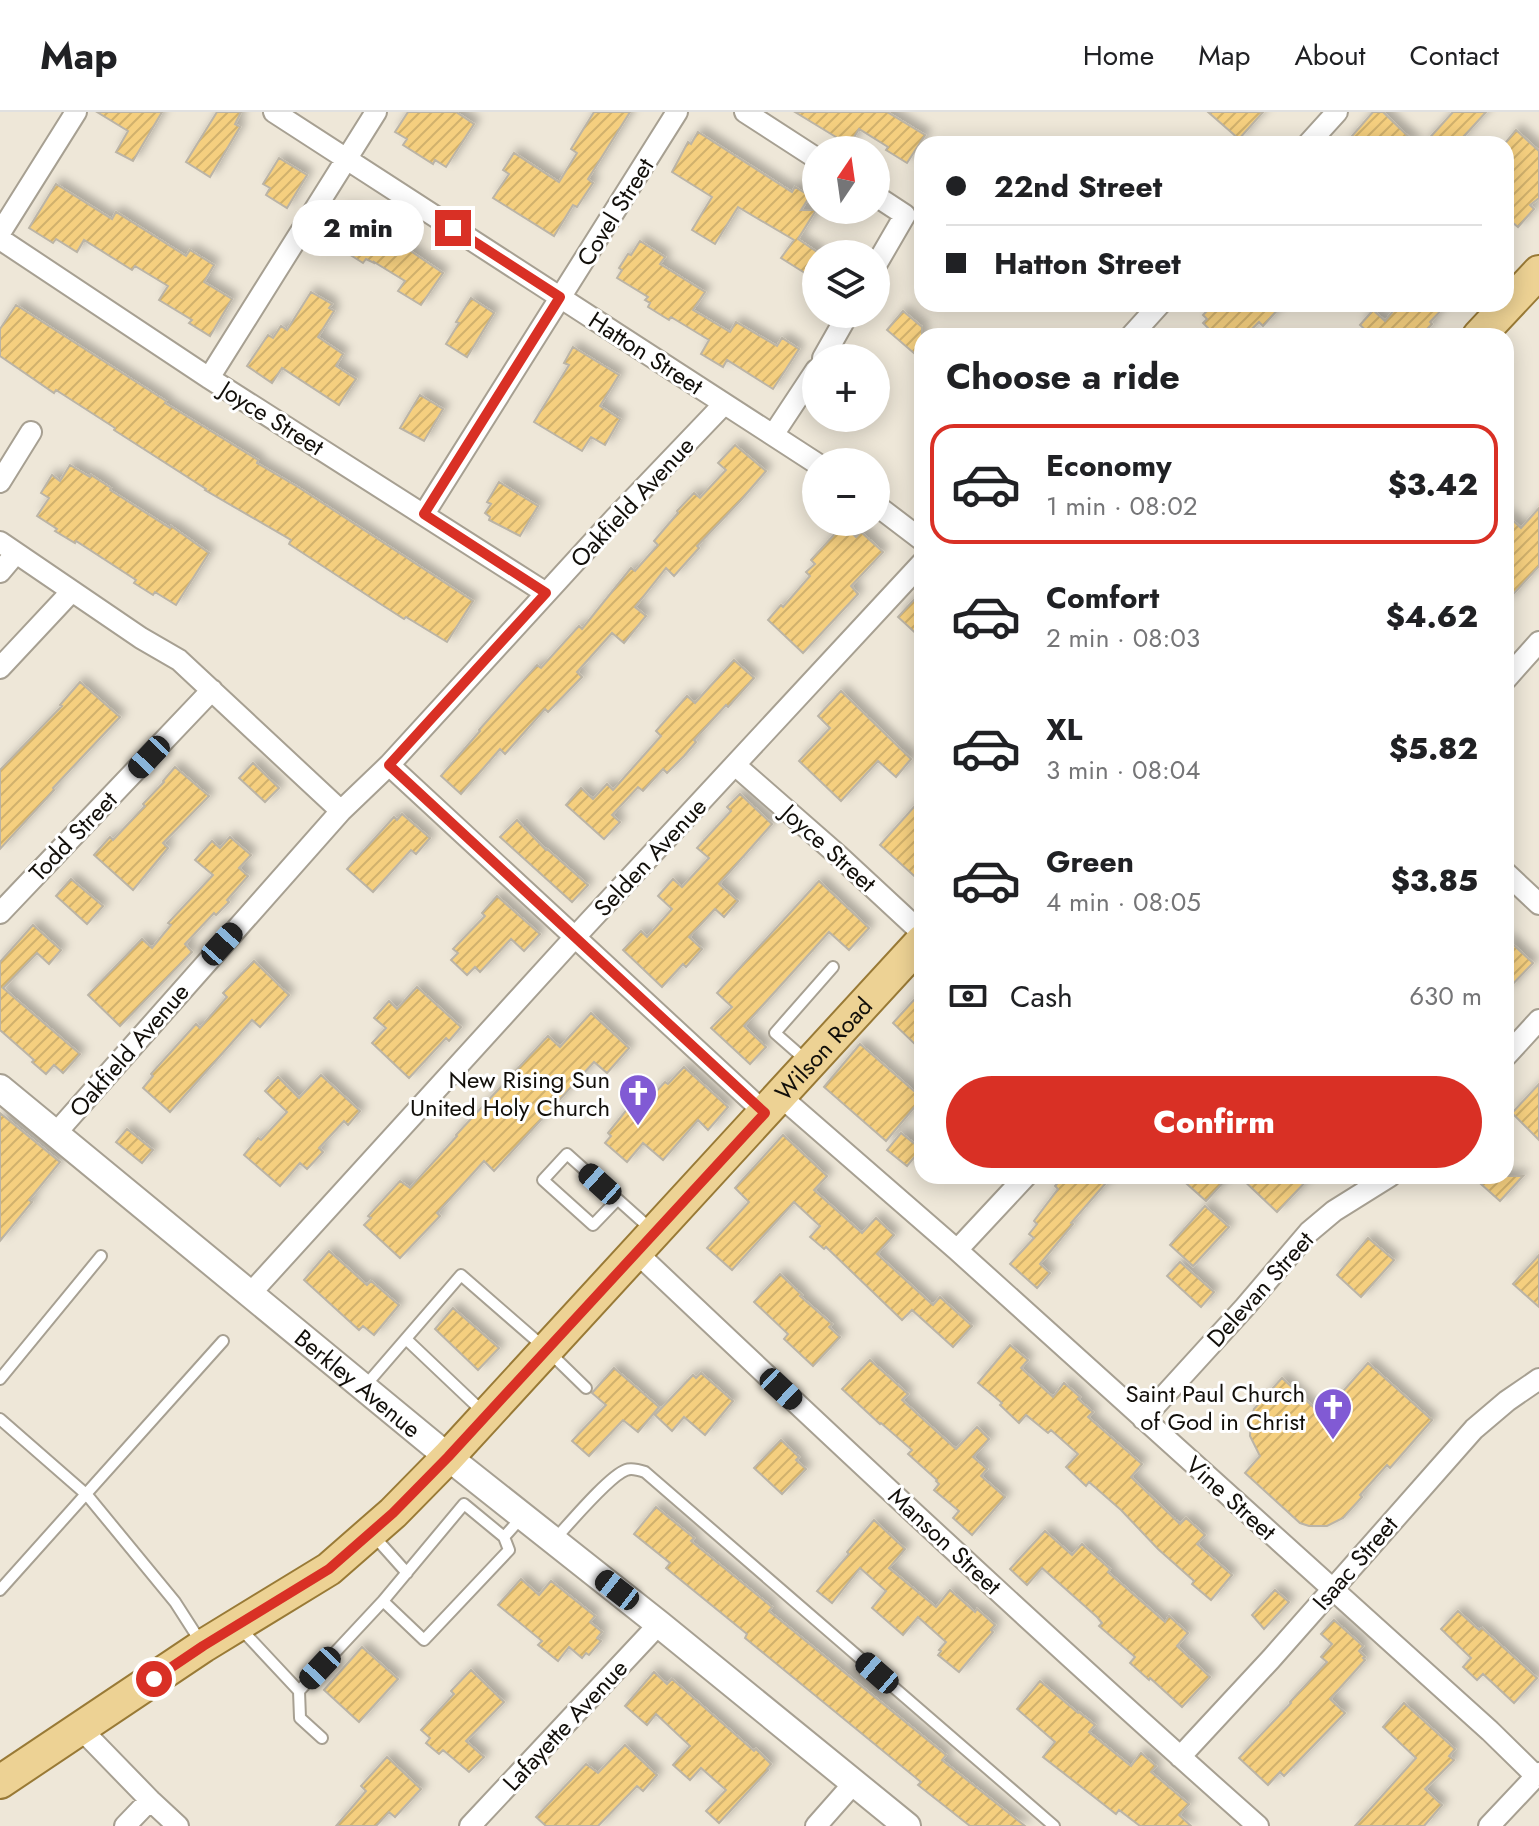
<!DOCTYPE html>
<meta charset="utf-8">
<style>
body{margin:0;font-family:Jost,sans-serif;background:#f2f2f2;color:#202124;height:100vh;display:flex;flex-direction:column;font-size:30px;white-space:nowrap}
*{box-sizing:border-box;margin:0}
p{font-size:26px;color:#757577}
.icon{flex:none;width:44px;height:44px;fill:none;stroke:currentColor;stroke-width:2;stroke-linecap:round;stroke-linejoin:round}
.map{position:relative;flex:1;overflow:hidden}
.details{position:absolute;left:914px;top:216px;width:600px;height:856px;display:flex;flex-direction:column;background:#fff;border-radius:24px;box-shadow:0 4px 20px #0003}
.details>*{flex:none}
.hud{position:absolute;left:914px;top:24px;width:600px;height:176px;border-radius:24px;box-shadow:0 4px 20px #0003;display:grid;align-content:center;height:176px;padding:0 32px;background:#fff}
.needle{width:52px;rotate:13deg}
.fabs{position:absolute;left:802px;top:24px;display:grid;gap:16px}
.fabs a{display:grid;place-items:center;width:88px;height:88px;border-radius:50%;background:#fff;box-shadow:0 4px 20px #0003;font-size:40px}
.end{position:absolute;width:36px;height:36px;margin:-18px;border:10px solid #d93025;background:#fff;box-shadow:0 0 0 4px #fff}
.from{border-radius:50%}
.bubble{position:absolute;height:56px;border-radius:28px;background:#fff;box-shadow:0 4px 20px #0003;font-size:26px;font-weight:800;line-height:56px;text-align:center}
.car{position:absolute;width:24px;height:48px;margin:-24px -12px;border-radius:10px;box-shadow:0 0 6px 2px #0007;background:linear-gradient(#222 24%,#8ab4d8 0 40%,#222 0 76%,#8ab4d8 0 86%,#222 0)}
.hud b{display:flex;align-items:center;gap:28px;height:76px;font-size:30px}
.hud b+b{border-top:2px solid #e0e0e0}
.hud i{width:20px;height:20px;background:#202124}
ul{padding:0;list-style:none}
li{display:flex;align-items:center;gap:24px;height:120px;margin:0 16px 12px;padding:0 16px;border:4px solid transparent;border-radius:24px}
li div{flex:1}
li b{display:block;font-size:30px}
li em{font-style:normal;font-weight:800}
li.selected{border-color:#d93025}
li>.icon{width:72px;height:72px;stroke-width:1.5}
h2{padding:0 32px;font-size:36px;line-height:96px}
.pay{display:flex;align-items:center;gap:20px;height:88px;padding:0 32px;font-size:30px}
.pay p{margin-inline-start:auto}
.cta{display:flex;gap:16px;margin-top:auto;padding:16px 32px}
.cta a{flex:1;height:92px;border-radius:48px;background:#d93025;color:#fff;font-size:32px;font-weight:800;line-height:92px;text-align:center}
header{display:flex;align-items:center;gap:48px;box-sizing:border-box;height:112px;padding:0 40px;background:#fff;border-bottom:2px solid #e0e0e0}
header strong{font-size:38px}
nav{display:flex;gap:44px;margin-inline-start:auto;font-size:28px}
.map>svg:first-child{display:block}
.building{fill:url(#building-hatch);stroke:#bbb4a6;stroke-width:2;filter:url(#shadow)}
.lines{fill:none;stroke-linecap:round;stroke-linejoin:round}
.service-casing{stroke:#a7a092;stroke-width:14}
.minor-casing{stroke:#a7a092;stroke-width:24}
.tertiary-casing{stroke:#a7a092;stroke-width:30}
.primary-casing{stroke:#997a36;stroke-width:36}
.service{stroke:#fff;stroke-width:10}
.minor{stroke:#fff;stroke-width:20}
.tertiary{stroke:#fff;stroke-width:26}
.primary{stroke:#edd294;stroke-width:32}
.route{stroke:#d93025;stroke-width:10}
.labels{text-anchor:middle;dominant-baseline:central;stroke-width:6;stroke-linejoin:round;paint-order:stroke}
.street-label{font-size:24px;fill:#120f0a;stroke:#fff}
.poi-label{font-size:24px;fill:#120f0a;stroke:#fff;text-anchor:end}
</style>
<header>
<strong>Map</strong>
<nav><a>Home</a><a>Map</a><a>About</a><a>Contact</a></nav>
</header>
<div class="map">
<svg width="1539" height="1714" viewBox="0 0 1539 1714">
<defs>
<pattern id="building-hatch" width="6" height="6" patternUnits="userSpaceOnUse" patternTransform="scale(2)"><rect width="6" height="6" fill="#f5cf7f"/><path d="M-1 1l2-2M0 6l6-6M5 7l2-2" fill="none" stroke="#d1b16c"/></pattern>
<filter id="shadow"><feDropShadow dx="5.5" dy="-5.5" stdDeviation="4" flood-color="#0004"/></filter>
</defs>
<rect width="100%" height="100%" fill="#eee7d8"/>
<path class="building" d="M97 0H162L133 49 116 40 128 19Z
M217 0H241L235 12 240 15 210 65 186 50Z
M408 0H456L474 12 446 55 435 48 433 52 403 33 407 27 395 20Z
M594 0H630L588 67 593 71 577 95 573 93 554 124 493 86 509 62 503 58 514 41 559 70 577 41 571 37Z
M795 0H887L925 23 907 51 886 38 888 35 859 17 849 33Z
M1208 0H1263L1239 27Z
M1373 0H1383L1416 32H1345Z
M1453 0H1486L1457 32H1424Z
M1516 18 1539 39V86L1530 93 1534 97 1518 115 1506 105V30Z
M698 20 792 80 795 75 810 84 801 98H816L798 127 820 142H816V151L808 163 781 146 794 128 738 95 715 132 692 118 712 85 672 60 688 30 691 32Z
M279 46 307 63 287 96 266 83 270 76 263 72Z
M56 72 112 107 116 100 186 144 190 138 214 153 204 170 232 187 210 224 189 211 192 208 159 188 168 174 135 154 132 158 84 128 77 140 56 127 53 131 29 116Z
M350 98 443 161 421 193 398 179 405 169 374 150V151L366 147 363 151 330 130 334 125 328 122 343 99 347 102Z
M640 129 665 145 660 152 705 180 693 198 730 220 736 210 777 234 782 226 799 237 773 277 727 248 723 255 701 242 709 228 671 205 669 208 648 195 650 191 645 188 648 185 617 166 622 158 619 156 628 142 631 143Z
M311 180 332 192 329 196 334 199 318 225 343 242 336 254 356 267 339 293 282 256 272 271 247 254 268 223 273 226 281 214 287 218Z
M471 186 494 201 467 245 446 232 459 211 456 210Z
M1214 192H1283L1263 214 1259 210 1245 224H1216L1203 211 1207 207 1203 203Z
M1399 192H1447L1430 210 1432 212 1421 224H1372L1360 213 1373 198 1385 209Z
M16 193 166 289 165 291 258 348 257 351 298 375 473 489 447 530 406 505 404 507 379 491 289 432 291 428 205 378 206 377 114 318 115 316 56 278 54 281 0 244V217Z
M903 199 922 215V248L887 218Z
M573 235 619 263 600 294 620 307 605 333 591 325 582 339 534 310 569 253 564 251Z
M420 283 443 297 424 329 400 316Z
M735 333 766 359 741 388 697 434 699 436 674 464 666 456 635 495 646 504 624 531 612 521 577 560 582 565 548 600 545 597 505 642 500 637 461 682 441 664 480 619 479 618 537 553 541 556 579 514 582 517 631 456 635 459 658 433 654 429 678 401 677 399 694 381 700 386 726 358 718 351Z
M70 353 90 365 91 363 111 376 110 378 170 416 171 414 209 441 176 493 155 480 153 483 134 471 136 468 76 429 75 431 55 419 57 417 37 404 49 386 41 381 52 363 60 369Z
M499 370 538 394 520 424 489 408 490 405 485 401 491 392 487 390Z
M1539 396V454L1506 490V402L1521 416Z
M843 413 856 425 861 420 883 440 851 474 858 482 803 541 768 508 781 493 783 495 810 464 806 460 815 452 811 448Z
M922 479V527L898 505Z
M734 548 754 566 728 595 726 593 694 628 696 630 684 644 667 661 663 657 643 679 638 675 612 703 620 710 604 727 566 693 581 676 593 687 607 672 613 678 661 624 656 619 687 584 695 591Z
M80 570 120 605 53 676 54 678 0 737V658L62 594 60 593Z
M841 579 911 647 896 665 878 649 841 689 799 649 830 616 818 604Z
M253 651 279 676 265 690 239 666Z
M175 655 209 684 163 731 168 736 133 778 94 743 110 725 113 728 145 694 143 692 164 670 163 669Z
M740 682 772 712 719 772 738 789 724 805 715 797 689 825 702 837 686 855 683 852 662 875 623 838 641 819 647 825 672 797 658 784 673 767 682 775 709 746 697 736 731 699 727 695Z
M922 686V771L880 733Z
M402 702 430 726 416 742 411 738 373 780 347 757 394 705 397 708Z
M517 708 546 738 547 737 588 773 572 790 500 725Z
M230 725 251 743 239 756 248 764 227 788 229 790 216 803 214 801 185 832 192 840 120 914 88 883 142 827 152 836 171 813 168 811 213 763 195 748 212 729 220 736Z
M71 767 103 794 87 812 56 784Z
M819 769 869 816 849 838 829 820 744 914 766 935 750 952 711 916 732 895 717 881Z
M497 784 540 822 524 839 511 827 480 860 475 855 467 863 451 848 458 841 453 837 485 804 482 801Z
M33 813 61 838 49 852 37 841 3 876 80 942 63 961 54 953 46 962 32 950 34 948 0 918V850Z
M1506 826 1533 851 1506 879Z
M254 849 289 883 260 915 252 908 170 1000 143 976 153 964 151 962 196 912 200 916 227 885 223 881Z
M417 875 461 915 449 929 446 926 409 966 372 931 386 916 374 906 389 889 397 897Z
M922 879V939L893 911Z
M591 901 629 936 607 961 594 950 494 1059 484 1049 437 1101 440 1104 400 1146 364 1113 371 1106 368 1104 400 1069 410 1076 457 1024 456 1023 548 924 560 935Z
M860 932 922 986 886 1029 824 975Z
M684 955 728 995 708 1018 698 1008 663 1048 643 1031 627 1050 605 1031 611 1024 608 1021 633 990 641 996 665 970 668 972Z
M321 963 360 999 348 1013 344 1009 319 1036 323 1040 307 1057 300 1051 280 1074 244 1043 258 1026 261 1028 287 1000 265 979 278 965 299 986Z
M1539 972V1028L1512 1001Z
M0 1001 60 1050 29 1088 32 1090 0 1129Z
M127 1017 153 1038 142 1051 116 1030Z
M901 1021 921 1037 907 1054 887 1038Z
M783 1023 827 1064 814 1078 862 1121 876 1106 894 1123 877 1142 933 1193 940 1185 972 1214 953 1235 912 1198 902 1208 826 1135 824 1137 810 1125 820 1114 794 1090 732 1158 707 1136 749 1090 735 1076Z
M1064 1064H1112L1071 1111 1073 1112 1040 1152 1050 1161 1037 1176 1010 1152 1034 1126 1029 1122 1037 1112 1034 1109 1058 1077 1055 1074Z
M1178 1064H1229L1206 1089Z
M1239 1064H1311L1277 1100Z
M1472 1064H1523L1500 1089Z
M1205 1094 1229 1115 1193 1154 1170 1133Z
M1368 1126 1394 1148 1361 1185 1337 1163Z
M329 1139 367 1173 371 1169 399 1193 374 1223 363 1214 359 1218 304 1168Z
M1539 1143V1195L1513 1172Z
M1180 1150 1214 1180 1201 1195 1167 1164Z
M780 1162 802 1183 800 1184 832 1212 829 1215 840 1225 813 1254 784 1227 788 1222 754 1190Z
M453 1196 499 1236 478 1258 435 1217Z
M1010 1233 1028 1248 1021 1256 1053 1285 1064 1271 1080 1285 1078 1287 1093 1300 1088 1305 1142 1352 1131 1365 1180 1412 1186 1406 1205 1423 1197 1432 1232 1463 1211 1488 1192 1472 1194 1469 1158 1437 1121 1398 1089 1370 1086 1374 1066 1355 1078 1342 1051 1318 1048 1321 1026 1303 1019 1311 1000 1293 1002 1291 978 1271Z
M870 1248 908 1282 902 1288 956 1337 977 1315 989 1327 973 1345 987 1357 981 1364 1005 1385 972 1423 953 1406 959 1399 934 1378 939 1372 936 1369 937 1368 908 1342 912 1338 881 1311 880 1312 842 1277Z
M1368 1251 1432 1308 1390 1356 1387 1353 1360 1383 1362 1385 1343 1406 1327 1414H1309L1300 1411 1245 1361 1260 1344 1250 1324 1251 1306 1254 1297 1282 1266 1322 1303Z
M614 1256 659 1295 638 1320 623 1308 589 1344 572 1329 606 1293 592 1281Z
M701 1261 733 1289 705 1323 684 1305 672 1319 655 1303 693 1263 696 1266Z
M781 1328 799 1345 796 1348 806 1357 782 1382 754 1356Z
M656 1395 694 1426 691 1429 772 1495 769 1499 946 1643 942 1648 1025 1714H970L918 1673 921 1670 745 1526 747 1522 666 1456 670 1451 634 1422Z
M874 1408 905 1437 889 1456 936 1495 950 1478 975 1500 977 1497 995 1513 991 1518 993 1520 959 1560 938 1543 941 1539 939 1538 946 1530 918 1505 903 1523 872 1496 886 1479 860 1456 832 1491 817 1479 849 1442 847 1440Z
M1045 1419 1072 1443 1082 1432 1110 1457 1108 1460 1165 1510 1169 1504 1188 1521 1177 1534 1210 1565 1182 1595 1150 1566 1149 1568 1130 1551 1135 1545 1099 1514 1102 1511 1097 1505 1042 1456 1027 1473 1010 1457Z
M521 1467 539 1483 551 1469 595 1504 590 1510 602 1520 597 1526 601 1529 589 1543 586 1541 582 1546 569 1535 558 1549 538 1533 542 1529 498 1493Z
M1275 1478 1289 1490 1264 1517 1252 1503Z
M1458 1499 1479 1518 1482 1516 1537 1566 1514 1591 1483 1562 1477 1568 1463 1555 1471 1546 1441 1517Z
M1334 1508 1363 1534 1359 1539 1365 1545 1363 1546 1365 1548 1330 1587 1345 1601 1284 1664 1280 1660 1268 1673 1239 1646 1291 1591 1290 1590 1327 1550 1321 1545 1332 1532 1321 1522Z
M362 1535 398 1567 359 1610 324 1578Z
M471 1558 504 1590 466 1629 484 1645 469 1660 443 1638 439 1642 426 1631 430 1626 421 1618 454 1582 451 1579Z
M654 1560 667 1572 672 1567 754 1639 756 1637 771 1652 767 1657 768 1658 719 1711 706 1699 726 1678 701 1656 690 1668 673 1653 690 1634 656 1602 647 1613 625 1594Z
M1040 1569 1078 1601 1079 1600 1095 1613 1089 1620 1131 1654 1141 1641 1156 1654 1151 1660 1189 1692 1179 1703 1191 1714H1140L1119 1698 1116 1702 1043 1645 1055 1630 1017 1597Z
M1404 1591 1455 1637 1449 1644 1454 1648 1425 1677 1442 1693 1424 1714H1355L1416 1646 1383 1615Z
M625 1633 657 1663 643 1679 637 1674 598 1714H546L536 1705 586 1652 598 1661Z
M387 1645 421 1677 395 1705 389 1700 376 1714H336L366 1679 361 1674Z"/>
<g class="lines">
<defs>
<path id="service" d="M808 950 775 921 833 855
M617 1088 593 1113 543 1068 567 1042 653 1119
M406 1227 483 1300
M0 1267 101 1144
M365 1274 461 1163 546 1237 586 1276
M0 1307 87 1383 175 1490 202 1532
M373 1423 407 1461
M555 1427C569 1412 609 1364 626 1358 631 1356 639 1358 645 1360L1054 1714
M0 1478 223 1229
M383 1489 424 1528 509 1438 504 1425
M241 1517 299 1579 383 1489 464 1392 504 1425 521 1406
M299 1579 300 1606 322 1626"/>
<path id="minor" d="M274 0 816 351
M745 0 816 46
M1308 32 1337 0
M876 84 905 103 876 153
M0 121 76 0
M0 127 209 266 546 481
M1131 224 1160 192
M823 246 848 202
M209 266 376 0
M773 323 816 258
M0 370 31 320
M876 393 922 428
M424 402 677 0
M0 430 141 526 179 548 341 699
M0 460 16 441
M0 556 72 479
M1506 567 1539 530
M389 653 765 1001
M735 653 839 744 922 821
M1506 761 1539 792
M0 801 212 578
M1506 944 1539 908
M780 984 957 1138 1490 1619 1536 1664
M56 1021 341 699 389 653 615 406 724 292
M957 1138 1026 1064
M636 1140C841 1334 1047 1527 1258 1714
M250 1182 575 825 922 451
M1143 1307 1245 1195 1309 1120 1334 1099 1390 1064
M81 1617 150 1688 178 1714
M1180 1645 1271 1547 1474 1317 1507 1289 1539 1267
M125 1714 150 1688
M470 1714 659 1512
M816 1714 854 1671
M1489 1714 1539 1661"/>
<g id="tertiary">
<path id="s1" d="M0 976 448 1345 659 1512 907 1714"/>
</g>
<g id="primary">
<path d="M1479 224 1539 160"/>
<path id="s2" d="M0 1670 203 1534 329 1457 393 1401 448 1345 922 829"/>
</g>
</defs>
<use href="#service" class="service-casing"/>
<use href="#minor" class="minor-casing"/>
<use href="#tertiary" class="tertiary-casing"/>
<use href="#primary" class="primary-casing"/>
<use href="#service" class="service"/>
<use href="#minor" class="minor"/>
<use href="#tertiary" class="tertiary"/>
<use href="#primary" class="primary"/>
</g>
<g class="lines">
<path class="route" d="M154 1567 203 1534 329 1457 393 1401 448 1345 765 1001 389 653 546 481 424 402 560 185 453 116"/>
</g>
<defs>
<symbol id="church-pin" viewBox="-11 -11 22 30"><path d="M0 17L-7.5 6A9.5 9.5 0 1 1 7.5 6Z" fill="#815ad4" stroke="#fff"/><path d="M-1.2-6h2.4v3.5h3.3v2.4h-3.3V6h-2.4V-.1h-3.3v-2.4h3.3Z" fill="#fff"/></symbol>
</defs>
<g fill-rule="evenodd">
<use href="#church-pin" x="616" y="959" width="44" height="60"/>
<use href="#church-pin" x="1311" y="1273" width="44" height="60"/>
</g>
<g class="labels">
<g class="street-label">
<text transform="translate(615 100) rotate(-58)">Covel Street</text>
<text transform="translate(646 241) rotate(33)">Hatton Street</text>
<text transform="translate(272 306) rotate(32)">Joyce Street</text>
<text transform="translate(632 390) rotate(-47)">Oakfield Avenue</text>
<text transform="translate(73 724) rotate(-46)">Todd Street</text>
<text transform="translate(829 736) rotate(42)">Joyce Street</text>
<text transform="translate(650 745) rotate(-47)">Selden Avenue</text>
<text stroke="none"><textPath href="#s2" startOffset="1110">Wilson Road</textPath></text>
<text transform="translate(129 938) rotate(-49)">Oakfield Avenue</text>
<text transform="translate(1260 1177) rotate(-48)">Delevan Street</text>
<text stroke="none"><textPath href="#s1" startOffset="464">Berkley Avenue</textPath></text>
<text transform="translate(1231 1386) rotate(42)">Vine Street</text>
<text transform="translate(945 1429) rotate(43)">Manson Street</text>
<text transform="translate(1355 1451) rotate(-49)">Isaac Street</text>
<text transform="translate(565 1613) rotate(-47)">Lafayette Avenue</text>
</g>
<g class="poi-label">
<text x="610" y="967">New Rising Sun<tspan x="610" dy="28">United Holy Church</tspan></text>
<text x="1305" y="1281">Saint Paul Church<tspan x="1305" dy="28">of God in Christ</tspan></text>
</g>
</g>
</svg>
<div class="fabs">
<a><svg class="needle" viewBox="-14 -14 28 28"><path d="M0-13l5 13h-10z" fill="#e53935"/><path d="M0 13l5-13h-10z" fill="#757577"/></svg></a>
<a><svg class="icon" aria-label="layers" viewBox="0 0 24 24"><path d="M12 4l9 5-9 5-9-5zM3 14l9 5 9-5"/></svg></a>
<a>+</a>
<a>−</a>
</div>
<i class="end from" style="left:154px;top:1567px"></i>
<i class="end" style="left:453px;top:116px"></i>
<div class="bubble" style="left:292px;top:88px;width:132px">2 min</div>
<i class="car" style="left:149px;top:645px;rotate:223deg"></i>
<i class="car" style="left:222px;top:832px;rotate:42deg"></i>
<i class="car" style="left:600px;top:1072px;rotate:312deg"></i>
<i class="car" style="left:781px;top:1277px;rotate:133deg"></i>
<i class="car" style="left:617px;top:1478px;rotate:308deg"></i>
<i class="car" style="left:320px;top:1556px;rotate:223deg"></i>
<i class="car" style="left:877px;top:1561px;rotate:311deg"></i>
<div class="hud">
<b><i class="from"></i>22nd Street</b>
<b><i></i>Hatton Street</b>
</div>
<section class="details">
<h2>Choose a ride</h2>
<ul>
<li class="selected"><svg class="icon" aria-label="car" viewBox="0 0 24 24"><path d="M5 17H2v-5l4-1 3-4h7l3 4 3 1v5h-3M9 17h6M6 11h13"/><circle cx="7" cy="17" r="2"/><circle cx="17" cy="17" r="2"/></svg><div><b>Economy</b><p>1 min · 08:02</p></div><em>$3.42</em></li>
<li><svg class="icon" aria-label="car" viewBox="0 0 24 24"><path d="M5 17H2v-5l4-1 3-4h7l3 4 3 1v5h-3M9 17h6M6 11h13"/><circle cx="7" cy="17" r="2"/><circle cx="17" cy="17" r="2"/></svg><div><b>Comfort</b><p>2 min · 08:03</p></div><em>$4.62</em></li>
<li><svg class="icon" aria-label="car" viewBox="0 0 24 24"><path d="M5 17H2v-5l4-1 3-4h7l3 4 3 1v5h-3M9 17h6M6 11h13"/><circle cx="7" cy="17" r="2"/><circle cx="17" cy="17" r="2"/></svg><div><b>XL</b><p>3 min · 08:04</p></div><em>$5.82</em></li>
<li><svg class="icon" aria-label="car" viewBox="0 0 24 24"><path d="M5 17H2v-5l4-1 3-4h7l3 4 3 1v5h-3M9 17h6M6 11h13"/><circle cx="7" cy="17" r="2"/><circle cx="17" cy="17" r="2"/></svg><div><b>Green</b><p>4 min · 08:05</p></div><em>$3.85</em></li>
</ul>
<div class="pay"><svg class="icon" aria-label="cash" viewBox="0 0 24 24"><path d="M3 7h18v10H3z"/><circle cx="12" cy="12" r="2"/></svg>Cash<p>630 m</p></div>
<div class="cta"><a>Confirm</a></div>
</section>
</div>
